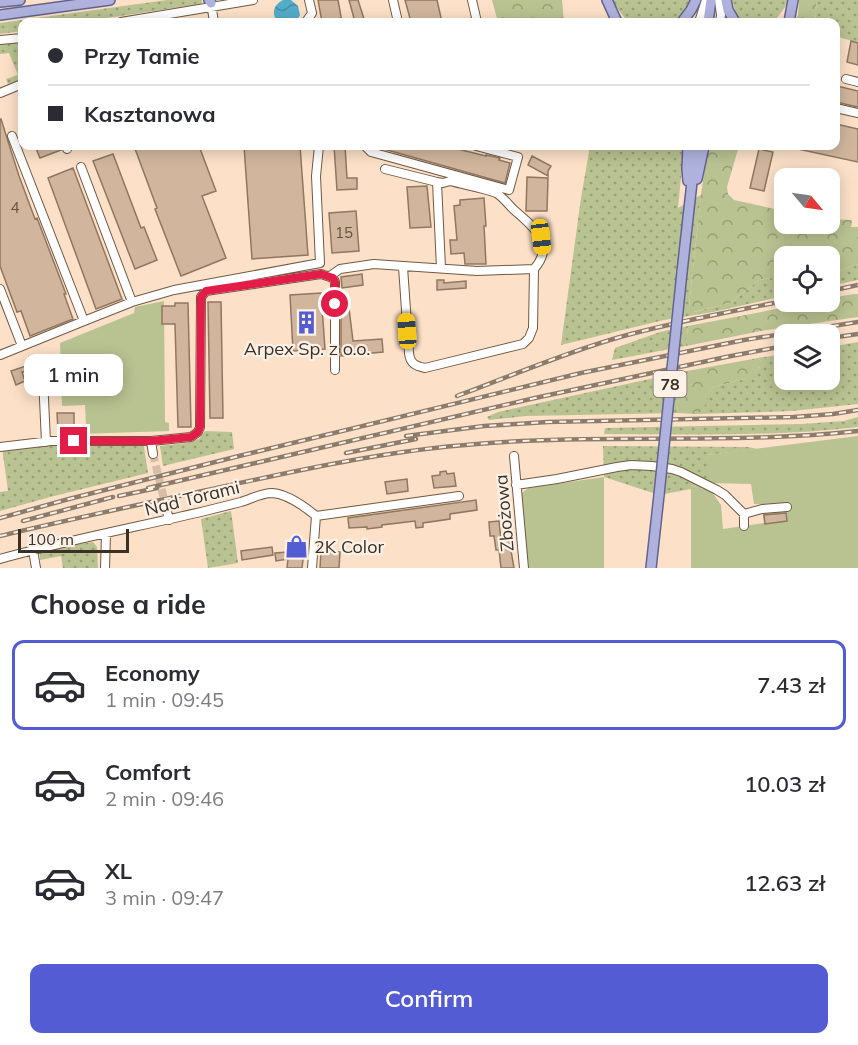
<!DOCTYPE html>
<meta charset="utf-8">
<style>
body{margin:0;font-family:Mulish,sans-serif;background:#f7f7f7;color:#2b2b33;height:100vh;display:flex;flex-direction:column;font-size:22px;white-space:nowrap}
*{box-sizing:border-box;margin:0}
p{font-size:20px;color:#7c7c81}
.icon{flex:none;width:33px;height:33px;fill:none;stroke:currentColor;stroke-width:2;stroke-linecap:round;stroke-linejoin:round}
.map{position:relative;height:568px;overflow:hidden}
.drawer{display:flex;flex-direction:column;background:#fff;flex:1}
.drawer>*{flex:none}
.guide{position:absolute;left:18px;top:18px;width:822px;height:132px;border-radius:12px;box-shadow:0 3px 15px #0003;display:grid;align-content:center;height:132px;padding:0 30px;background:#fff}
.needle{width:39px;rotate:119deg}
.controls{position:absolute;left:774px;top:168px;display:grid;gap:12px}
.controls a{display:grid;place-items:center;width:66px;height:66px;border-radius:12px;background:#fff;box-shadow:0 3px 15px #0003;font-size:30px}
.scale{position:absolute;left:18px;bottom:15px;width:111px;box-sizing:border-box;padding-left:6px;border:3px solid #3b3026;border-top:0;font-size:16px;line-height:21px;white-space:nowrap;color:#3b3026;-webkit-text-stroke:4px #fcf1e7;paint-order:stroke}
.end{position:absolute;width:27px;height:27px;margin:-14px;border:8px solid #e11d48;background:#fff;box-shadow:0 0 0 3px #fff}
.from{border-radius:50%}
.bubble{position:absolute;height:42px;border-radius:12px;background:#fff;box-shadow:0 3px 15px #0003;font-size:20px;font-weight:600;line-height:42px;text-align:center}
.car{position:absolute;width:18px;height:36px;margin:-18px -9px;border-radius:8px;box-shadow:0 0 4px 2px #0007;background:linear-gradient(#f5c518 24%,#345 0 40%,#f5c518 0 76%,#345 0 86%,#f5c518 0)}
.guide b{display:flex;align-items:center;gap:21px;height:57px;font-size:22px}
.guide b+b{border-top:2px solid #e1e1e2}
.guide i{width:15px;height:15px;background:#2b2b33}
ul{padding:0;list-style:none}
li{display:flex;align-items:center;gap:18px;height:90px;margin:0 12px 9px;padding:0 18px;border:3px solid transparent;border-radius:12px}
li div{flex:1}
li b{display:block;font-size:22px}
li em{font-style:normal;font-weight:600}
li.active{border-color:#545cd3}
li>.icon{width:54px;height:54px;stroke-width:1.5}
h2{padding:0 30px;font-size:27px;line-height:72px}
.primary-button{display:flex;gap:12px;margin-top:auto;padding:12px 30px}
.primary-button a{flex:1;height:69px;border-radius:12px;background:#545cd3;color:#fff;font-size:24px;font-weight:600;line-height:69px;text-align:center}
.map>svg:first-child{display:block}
.grass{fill:url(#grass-dots)}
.forest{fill:url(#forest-crowns)}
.green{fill:#b9c291}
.water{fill:url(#water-waves)}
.building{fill:#d1b69d;stroke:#907760;stroke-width:1.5}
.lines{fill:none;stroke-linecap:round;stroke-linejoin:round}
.minor-tunnel{stroke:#d5bda7;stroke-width:8;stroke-dasharray:8 4;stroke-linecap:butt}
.minor-casing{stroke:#715943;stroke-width:10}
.major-casing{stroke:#64638e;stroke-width:12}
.minor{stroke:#fff;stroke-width:8}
.major{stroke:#afb2dd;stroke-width:9}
.rail-casing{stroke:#8e7c6b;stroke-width:4.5}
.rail{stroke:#fcf1e7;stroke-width:2;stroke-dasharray:7;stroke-linecap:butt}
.major-bridge-casing{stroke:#64638e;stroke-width:12;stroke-linecap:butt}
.major-bridge{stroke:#afb2dd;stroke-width:9}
.route{stroke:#e11d48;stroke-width:8}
.labels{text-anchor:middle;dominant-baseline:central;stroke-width:4.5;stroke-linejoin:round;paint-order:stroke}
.number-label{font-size:15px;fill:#605244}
.shield{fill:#fcf1e7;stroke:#756a60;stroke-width:1.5}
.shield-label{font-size:16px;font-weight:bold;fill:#3b3026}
.poi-label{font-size:18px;fill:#3b3026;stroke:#fcf1e7}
.street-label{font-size:18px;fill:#3b3026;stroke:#fcf1e7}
</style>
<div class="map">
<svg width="858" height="568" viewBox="0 0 858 568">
<defs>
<pattern id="grass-dots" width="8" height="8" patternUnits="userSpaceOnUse" patternTransform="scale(1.5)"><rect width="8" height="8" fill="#b9c291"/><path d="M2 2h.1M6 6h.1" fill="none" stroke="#989e76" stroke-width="1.8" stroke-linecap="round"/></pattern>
<pattern id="forest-crowns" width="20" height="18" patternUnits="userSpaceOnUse" patternTransform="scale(1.5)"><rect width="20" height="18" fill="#b9c291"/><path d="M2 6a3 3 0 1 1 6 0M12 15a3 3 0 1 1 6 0" fill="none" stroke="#989e76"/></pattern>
<pattern id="water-waves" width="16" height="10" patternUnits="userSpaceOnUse" patternTransform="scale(1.5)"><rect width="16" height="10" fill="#53acca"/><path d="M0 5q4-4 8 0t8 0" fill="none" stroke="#468ca4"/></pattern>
</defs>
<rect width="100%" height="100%" fill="#fce0c7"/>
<path class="grass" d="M167 0H202V2L201 4 80 22H22V31L0 34V23Z
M611 0H691L681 17 675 22H628Z
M732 0H787L785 7 774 22H741L737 17Z
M817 0H858V43L836 36V22H815Z
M22 42V80L8 84 6 79 18 75 9 53 0 54V43Z
M590 146H684L678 208 701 195 689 306 694 312 730 303 759 280 771 278H784V296L713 312 664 320 561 345 581 198Z
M858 264V280L830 286V274Z
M688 326 686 346 612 360 615 348 660 332Z
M858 342V404L792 411 696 414 713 387 744 379 760 367 761 361 758 358 784 354V380H830V347Z
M682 372 677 413 526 416 489 420 487 417 498 412Z
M858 417V427C774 437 689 434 604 434L605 428 802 424 844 421Z
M205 431 232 432 234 449 163 466 160 446 186 443 199 439Z
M51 441H143L148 473 50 497 0 511V492L8 491 2 447Z
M603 446 748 447 757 449 707 455 712 492 691 485V489L659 495 604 477Z
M231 511 238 563 208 568 201 519Z
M93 542 97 547 98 568H63L61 556 40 560V552L41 550Z"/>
<path class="forest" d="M492 0H562L564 22H498Z
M799 0H817L815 22H794L798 15Z
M708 146H739L727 187 728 194 734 200 784 211V224H830V219L852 220 851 227H858V264L830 274V256H784V278H771L759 280 730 303 693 312 690 310 689 306 701 195Z
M854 294H858V317L761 331 686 346 688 326 813 302H830V298Z
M758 358 761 361 763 364 752 374 744 379 713 387 709 394 707 403 696 414 677 413 682 372Z"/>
<path class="green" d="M164 301 165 422 169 423V431L78 434V425H86L85 405 62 406 60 343 134 313 135 307Z
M858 436V568H691V485L712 492 721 505 723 529 764 523 761 504H754L751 484 708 483 707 455Z
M604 477V568H529L520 498 522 493 528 488Z"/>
<path class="water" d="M283 0H291L298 6 300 15 296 22H278C271 14 273 5 283 0Z"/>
<path class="building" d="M318 0H338L342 22H322Z
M349 0H358L365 22H355Z
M405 0H437L442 22H411Z
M851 41 858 43V65L847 62Z
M837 86 858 91V107L836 102Z
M0 119H1L19 176 35 219 37 218 66 294H64L73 319 30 336 21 311 17 312 0 266Z
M836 124 858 129V162L793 148V146H836Z
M35 146H60L61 150 40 158Z
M134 146H199L216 191 202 196 226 258 181 276 155 209 157 208Z
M244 146H300L308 255 252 259Z
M334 146H345L347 178H357V189L337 190Z
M373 146H446L486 156V155L500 158 499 160 510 163 505 183Z
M759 149 773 152 764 191 750 188Z
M113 154 141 228 144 227 157 260 135 269 93 161Z
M532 156 551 166 548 171V176L528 165Z
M73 168 122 299 96 309 48 178Z
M527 177 548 178 547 211H526Z
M427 186 431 227 410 228 407 187Z
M484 198 486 226H484L486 264H465L464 253 451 254 450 240H457L454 206 460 205V200Z
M356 211 359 251 332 253 329 213Z
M362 274 363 285 342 288 341 277Z
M437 280H444V283L466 281V288L437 290Z
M321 293 325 349 293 351 290 295Z
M348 300 353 341 382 339 383 352 341 356V301Z
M208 302H221L223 418H210Z
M175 303H188L191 427H178L175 324H162V306H175Z
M60 355 61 369 22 372 25 381 16 385 11 371 29 365V357Z
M57 413H74V430H58Z
M446 471 447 474 454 473 456 486 434 488 432 476 440 475V472Z
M407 479 408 491 387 494 385 482Z
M476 500 477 510 450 514V519L423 523V527L416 528 415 521 382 525V527L367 529V527L349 528 348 518Z
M786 513 787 521 765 524 764 515Z
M499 521 501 540 509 539 514 568H501L499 550H496L494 536H490L489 522Z
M289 543H305L302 568H287L288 559 276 561 275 553 289 552Z
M272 547 273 555 242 560 241 551Z
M321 551 340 552 339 568H320Z"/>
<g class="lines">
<path class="minor-tunnel" d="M153 454 165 503"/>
<defs>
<path id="minor" d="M393 0 398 22
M472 0 477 22
M719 0 721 15 720 22
M211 3 214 22
M121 22 253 0
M306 22 312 13 309 0
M699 22 706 0
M0 40 22 38
M846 79 858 82
M0 93 22 84
M836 108 858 113
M12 136 84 321
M66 146 67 149
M365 146 371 152 509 190 518 157 476 146
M81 167 132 302
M385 169 437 182
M441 268 437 182 443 183 450 181C464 185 484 188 496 193 502 196 508 204 513 209 532 226 557 243 534 269
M330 276 340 269 374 264 477 271 534 269 533 328 529 338 523 344 425 368C415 366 410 363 409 353L403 267
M0 289 22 346
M0 355 84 321 132 302 174 290 320 263 316 176 319 146
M43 378 46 442
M151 441 153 454
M0 447 51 441H151L191 437 198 432 200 427 201 297 206 291 321 274 333 278 335 282V370
M514 456 524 568
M516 485 557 479 617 467 631 465 652 466 672 469 681 472 717 490 725 495 744 514 762 509 787 507
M165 503 169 520
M744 514V526
M316 516 459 496
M33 550 36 568
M0 559C68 540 137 527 205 511 217 508 229 505 241 502 251 499 261 493 272 493 288 494 304 506 316 516
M105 568 106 534
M312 568 316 516"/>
<path id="major" d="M209 0 211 3
M607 0 617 22
M726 0 728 10 735 22
M0 2 20 0
M0 15 110 0
M682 22 691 10 696 0
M708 22 711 0
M789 22 793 0
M697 179 704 146
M688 181 687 169 688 146
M682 272 696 146
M651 568 659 495"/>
</defs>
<use href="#minor" class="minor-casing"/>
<use href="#major" class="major-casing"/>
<use href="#minor" class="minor"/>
<use href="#major" class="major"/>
<defs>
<path id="rail" d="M830 291 858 285
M830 338 858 334
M457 396C511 376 564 353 620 337 674 322 729 312 784 301
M406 436 484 426 548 422 794 417 833 414 858 410
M346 453 416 439
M148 488 535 398 726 357 784 346
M119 496 157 488
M0 518 69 499 235 457 581 373 744 340 858 322
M23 521 113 497
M0 536C75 518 151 502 226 486 309 468 392 450 477 444 604 433 731 445 858 431"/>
</defs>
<use href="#rail" class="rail-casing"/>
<use href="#rail" class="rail"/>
<defs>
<path id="major-bridge" d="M659 495 682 272"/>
</defs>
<use href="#major-bridge" class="major-bridge-casing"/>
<use href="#major-bridge" class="major-bridge"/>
</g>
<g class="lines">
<path class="route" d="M74 441H151L191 437 198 432 200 427 201 297 206 291 321 274 333 278 335 282V304"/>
</g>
<defs>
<symbol id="building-bare" viewBox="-9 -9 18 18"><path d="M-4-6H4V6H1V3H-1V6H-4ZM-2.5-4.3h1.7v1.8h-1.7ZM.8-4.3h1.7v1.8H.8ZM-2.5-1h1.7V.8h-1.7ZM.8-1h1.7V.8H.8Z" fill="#545cd3" stroke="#fcf1e7" stroke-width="2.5" paint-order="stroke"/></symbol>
<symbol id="shop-bare" viewBox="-9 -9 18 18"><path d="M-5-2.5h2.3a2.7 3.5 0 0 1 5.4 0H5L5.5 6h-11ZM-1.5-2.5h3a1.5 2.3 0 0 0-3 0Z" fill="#545cd3" stroke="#fcf1e7" stroke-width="2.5" paint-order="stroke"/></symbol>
</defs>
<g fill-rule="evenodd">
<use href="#building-bare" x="290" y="306" width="33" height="33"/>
<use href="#shop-bare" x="280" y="530" width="33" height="33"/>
</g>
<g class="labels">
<g class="number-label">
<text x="15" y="207">4</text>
<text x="344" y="232">15</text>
</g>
<rect class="shield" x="653.5" y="371" width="33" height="26" rx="4.5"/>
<g class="shield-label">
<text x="670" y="384">78</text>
</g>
<g class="poi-label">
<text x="307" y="348">Arpex Sp. z o.o.</text>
<text x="314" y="546" text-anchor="start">2K Color</text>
</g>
<g class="street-label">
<text transform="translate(192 498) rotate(-14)">Nad Torami</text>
<text transform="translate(504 513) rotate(-95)">Zbożowa</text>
</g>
</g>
</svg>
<div class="controls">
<a><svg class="needle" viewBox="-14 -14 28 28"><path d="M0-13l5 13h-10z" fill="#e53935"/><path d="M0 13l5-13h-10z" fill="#7c7c81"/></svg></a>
<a><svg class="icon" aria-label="locate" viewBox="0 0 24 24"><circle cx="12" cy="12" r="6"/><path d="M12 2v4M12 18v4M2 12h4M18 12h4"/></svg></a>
<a><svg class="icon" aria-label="layers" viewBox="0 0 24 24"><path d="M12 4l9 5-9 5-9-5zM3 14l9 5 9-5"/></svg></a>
</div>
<div class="scale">100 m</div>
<i class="end from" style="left:335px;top:304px"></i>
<i class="end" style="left:74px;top:441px"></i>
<div class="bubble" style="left:24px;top:354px;width:99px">1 min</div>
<i class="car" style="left:541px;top:237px;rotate:173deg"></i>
<i class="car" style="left:407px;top:331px;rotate:356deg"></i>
<div class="guide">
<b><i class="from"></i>Przy Tamie</b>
<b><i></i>Kasztanowa</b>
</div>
</div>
<section class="drawer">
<h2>Choose a ride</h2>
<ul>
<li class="active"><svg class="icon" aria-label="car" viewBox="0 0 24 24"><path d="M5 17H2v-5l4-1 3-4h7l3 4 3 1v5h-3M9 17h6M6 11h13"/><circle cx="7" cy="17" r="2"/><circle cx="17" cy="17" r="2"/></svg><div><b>Economy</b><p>1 min · 09:45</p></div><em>7.43 zł</em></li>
<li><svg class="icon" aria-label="car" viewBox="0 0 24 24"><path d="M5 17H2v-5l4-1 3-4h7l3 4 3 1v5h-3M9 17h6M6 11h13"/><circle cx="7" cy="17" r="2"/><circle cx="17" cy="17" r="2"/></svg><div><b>Comfort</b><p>2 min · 09:46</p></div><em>10.03 zł</em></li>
<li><svg class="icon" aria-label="car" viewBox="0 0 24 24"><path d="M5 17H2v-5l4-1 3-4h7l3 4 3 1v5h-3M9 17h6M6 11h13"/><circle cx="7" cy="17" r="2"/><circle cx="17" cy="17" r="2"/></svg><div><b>XL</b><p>3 min · 09:47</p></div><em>12.63 zł</em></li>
</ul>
<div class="primary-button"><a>Confirm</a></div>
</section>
